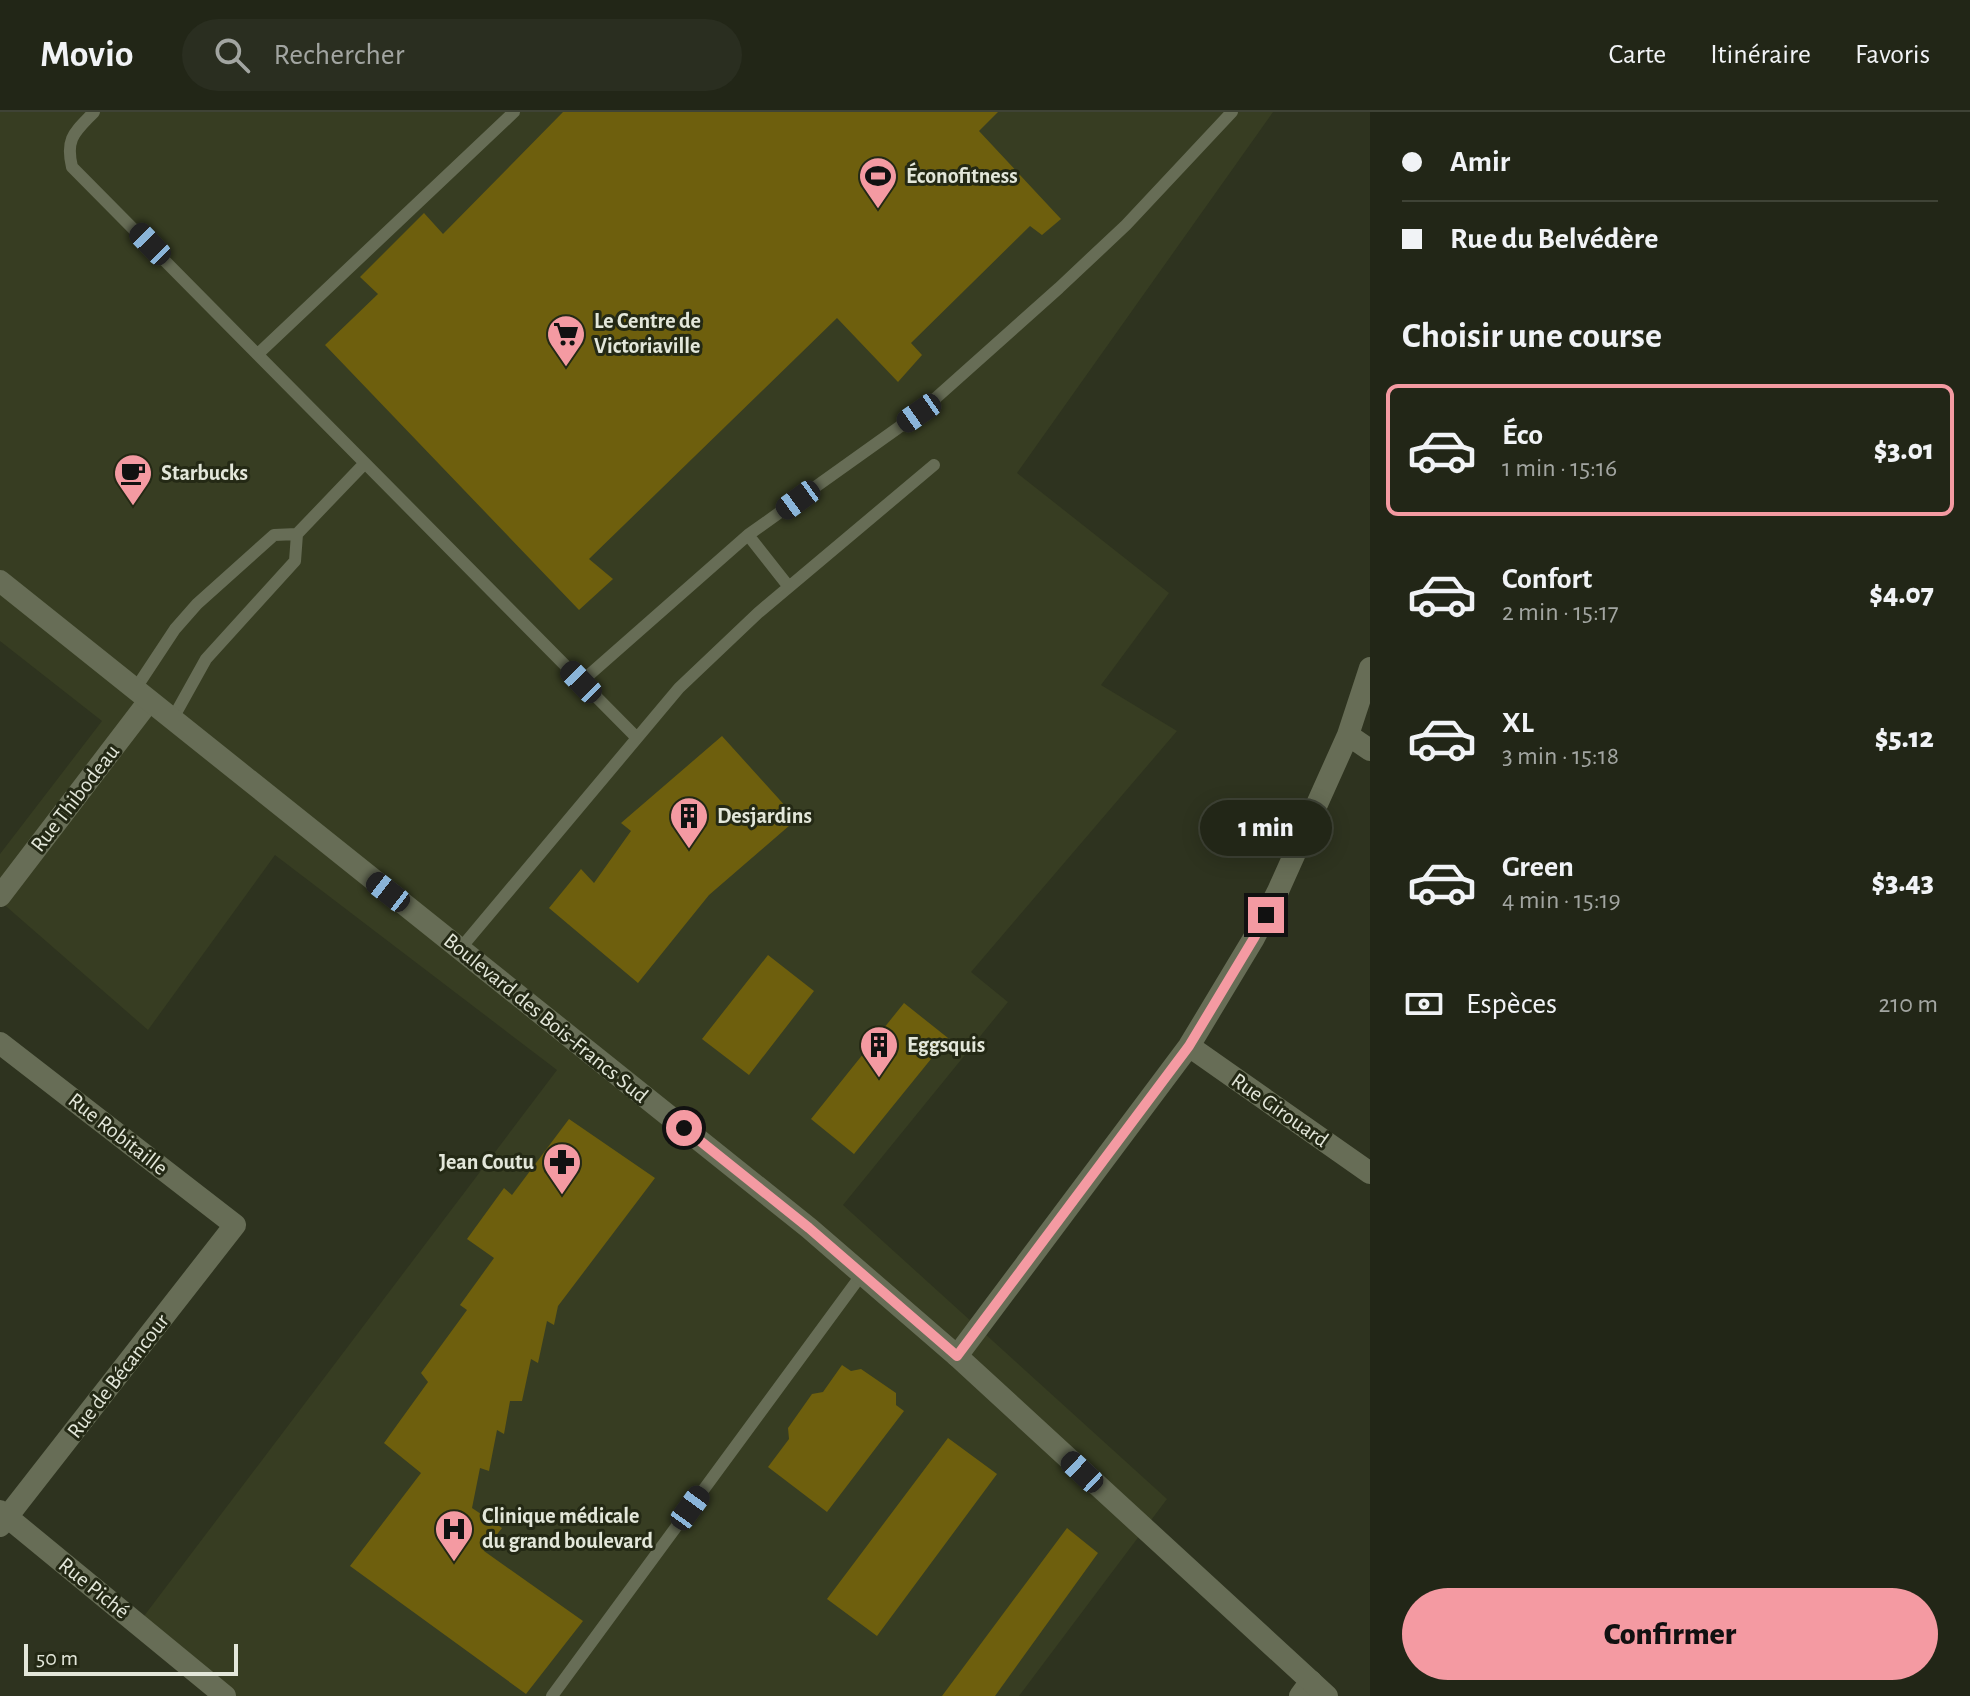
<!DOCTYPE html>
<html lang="fr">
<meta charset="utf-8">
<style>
body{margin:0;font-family:"Alegreya Sans",sans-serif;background:#2a2e20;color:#f1f3f6;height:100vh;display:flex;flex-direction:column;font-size:30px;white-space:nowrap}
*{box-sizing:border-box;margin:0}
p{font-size:26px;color:#a2a5a1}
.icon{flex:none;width:44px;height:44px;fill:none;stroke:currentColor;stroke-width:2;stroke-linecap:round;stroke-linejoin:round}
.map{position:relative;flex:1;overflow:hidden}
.sheet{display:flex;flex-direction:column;background:#222617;width:600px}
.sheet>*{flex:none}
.banner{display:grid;align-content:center;height:176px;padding:0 32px;background:#222617}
.scale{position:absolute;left:24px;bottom:20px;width:214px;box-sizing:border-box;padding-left:8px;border:4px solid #e3e7da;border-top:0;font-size:22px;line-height:28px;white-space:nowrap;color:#e3e7da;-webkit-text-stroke:6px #242915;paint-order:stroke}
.end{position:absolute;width:36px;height:36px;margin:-18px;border:10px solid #f49aa2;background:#111;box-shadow:0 0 0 4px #111}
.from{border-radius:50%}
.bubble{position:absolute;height:56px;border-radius:28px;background:#222617;box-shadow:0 4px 20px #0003,0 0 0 2px #3f4336;font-size:26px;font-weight:800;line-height:56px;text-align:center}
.car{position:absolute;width:24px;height:48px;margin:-24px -12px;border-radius:10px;box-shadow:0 0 6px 2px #0007;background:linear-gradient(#222 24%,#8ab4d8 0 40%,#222 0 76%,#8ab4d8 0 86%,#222 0)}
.banner b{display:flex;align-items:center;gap:28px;height:76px;font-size:30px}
.banner b+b{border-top:2px solid #3f4336}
.banner i{width:20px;height:20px;background:#f1f3f6}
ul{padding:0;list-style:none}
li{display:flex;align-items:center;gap:24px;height:132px;margin:0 16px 12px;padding:0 16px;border:4px solid transparent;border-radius:12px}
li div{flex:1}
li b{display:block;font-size:30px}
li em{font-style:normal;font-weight:800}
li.on{border-color:#f49aa2}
li>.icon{width:72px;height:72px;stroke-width:1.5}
h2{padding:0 32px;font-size:36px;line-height:96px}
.pay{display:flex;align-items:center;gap:20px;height:88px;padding:0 32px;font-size:30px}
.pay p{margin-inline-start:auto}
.primary-button{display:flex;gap:16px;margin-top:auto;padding:16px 32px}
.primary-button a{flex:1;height:92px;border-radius:48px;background:#f49aa2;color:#111;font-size:32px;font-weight:800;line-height:92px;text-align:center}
header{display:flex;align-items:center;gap:48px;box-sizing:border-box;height:112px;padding:0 40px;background:#222617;border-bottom:2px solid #3f4336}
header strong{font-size:38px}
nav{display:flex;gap:44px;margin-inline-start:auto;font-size:28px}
.search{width:560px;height:72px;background:#2a2e20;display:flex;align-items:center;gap:20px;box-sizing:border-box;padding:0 28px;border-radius:44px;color:#a2a5a1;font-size:30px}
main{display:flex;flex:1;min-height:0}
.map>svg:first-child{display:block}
.built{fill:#373d22}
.building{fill:#6e5f0d}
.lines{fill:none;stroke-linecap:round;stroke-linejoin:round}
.service{stroke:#676d56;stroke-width:12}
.minor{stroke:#676d56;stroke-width:22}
.tertiary{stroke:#676d56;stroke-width:22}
.route{stroke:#f49aa2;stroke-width:10}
.labels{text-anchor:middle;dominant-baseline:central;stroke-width:6;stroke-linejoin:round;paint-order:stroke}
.poi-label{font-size:22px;font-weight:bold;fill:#e3e7da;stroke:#242915;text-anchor:start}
.street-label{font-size:22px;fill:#e3e7da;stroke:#242915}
</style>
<header>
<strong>Movio</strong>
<div class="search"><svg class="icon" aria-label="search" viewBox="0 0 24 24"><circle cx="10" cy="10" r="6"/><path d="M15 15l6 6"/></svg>Rechercher</div>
<nav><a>Carte</a><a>Itinéraire</a><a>Favoris</a></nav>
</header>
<main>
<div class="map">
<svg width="1370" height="1584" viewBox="0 0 1370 1584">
<rect width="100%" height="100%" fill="#2e331f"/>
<path class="built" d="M0 0H1273L1017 361 1169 481 1101 573 1177 619 971 860 1008 890 843 1093 1167 1387 1019 1584H225L138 1512 557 958 275 743 148 918 0 789V742L102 609 0 529Z"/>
<path class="building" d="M563 0H998L979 19 1061 107 1042 123 1030 114 911 231 922 243 898 270 837 206 589 447 613 467 579 498 325 233 378 182 360 165 424 101 443 122Z
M722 624 797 707 709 783 638 871 549 796 581 757 594 771 631 719 621 711Z
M768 843 814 879 749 963 702 927Z
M904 891 948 926 854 1042 811 1007Z
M569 1007 655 1066 558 1194 554 1213 547 1209 538 1251 531 1247 522 1289H510L504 1322 497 1318 489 1359 480 1356 472 1396 502 1416 484 1439 583 1509 526 1582 350 1454 421 1361 384 1331 428 1270 421 1261 467 1198 460 1193 494 1146 467 1127 504 1076 512 1083Z
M842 1253 851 1259 861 1257 896 1281V1293L904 1299 827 1400 768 1355 789 1327 788 1316 812 1282 823 1280Z
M948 1326 997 1362 877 1524 827 1487Z
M1067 1416 1098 1441 995 1584H942Z"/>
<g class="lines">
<path class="service" d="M94 0C75 20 65 26 72 55L637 626
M258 242 514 0
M297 422 365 351
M748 423 789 475
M581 570 748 423 919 301 1059 176 1126 113 1232 0
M136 576 175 517 197 492 274 423 297 422 295 449 206 547 172 608
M460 837 679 576 758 501 934 353
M552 1584 862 1162"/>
<path class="minor" d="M1348 623 1370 638
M0 784 149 589
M0 931 235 1113 0 1414
M1189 934 1370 1061
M957 1244 1189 934 1254 826 1278 779 1348 623 1370 556
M0 1399 225 1584
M1300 1584 1311 1569"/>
<path class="tertiary" d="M0 469 809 1116 957 1244 1327 1584"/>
</g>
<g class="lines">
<path class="route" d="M684 1016 809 1116 957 1244 1189 934 1254 826 1266 803"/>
</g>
<defs>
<symbol id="stadium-pin" viewBox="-11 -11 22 30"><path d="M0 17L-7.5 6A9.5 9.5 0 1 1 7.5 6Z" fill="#f49aa2" stroke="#242915"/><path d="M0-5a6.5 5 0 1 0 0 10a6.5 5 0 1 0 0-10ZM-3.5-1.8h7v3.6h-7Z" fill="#111"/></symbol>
<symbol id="supermarket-pin" viewBox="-11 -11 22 30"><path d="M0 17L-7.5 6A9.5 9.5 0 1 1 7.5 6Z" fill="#f49aa2" stroke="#242915"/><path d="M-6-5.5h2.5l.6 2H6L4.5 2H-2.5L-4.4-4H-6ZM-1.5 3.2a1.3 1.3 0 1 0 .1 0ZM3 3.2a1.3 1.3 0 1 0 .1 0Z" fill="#111"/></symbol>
<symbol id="cafe-pin" viewBox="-11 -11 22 30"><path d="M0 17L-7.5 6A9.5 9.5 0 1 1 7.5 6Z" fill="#f49aa2" stroke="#242915"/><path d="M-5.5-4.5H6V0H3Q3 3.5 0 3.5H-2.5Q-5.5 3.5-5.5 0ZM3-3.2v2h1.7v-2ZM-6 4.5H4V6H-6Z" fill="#111"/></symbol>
<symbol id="building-pin" viewBox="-11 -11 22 30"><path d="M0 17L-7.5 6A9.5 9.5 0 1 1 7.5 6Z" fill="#f49aa2" stroke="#242915"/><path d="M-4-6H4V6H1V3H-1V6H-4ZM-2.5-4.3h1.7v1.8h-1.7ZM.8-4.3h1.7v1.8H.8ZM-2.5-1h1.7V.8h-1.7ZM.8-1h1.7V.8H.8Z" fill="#111"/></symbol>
<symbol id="pharmacy-pin" viewBox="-11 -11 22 30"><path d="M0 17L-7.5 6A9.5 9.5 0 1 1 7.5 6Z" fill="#f49aa2" stroke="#242915"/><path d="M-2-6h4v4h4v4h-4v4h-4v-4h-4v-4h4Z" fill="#111"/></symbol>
<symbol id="hospital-pin" viewBox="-11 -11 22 30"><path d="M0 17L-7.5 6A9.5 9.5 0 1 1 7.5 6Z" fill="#f49aa2" stroke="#242915"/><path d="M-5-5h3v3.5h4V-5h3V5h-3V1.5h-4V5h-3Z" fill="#111"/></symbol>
</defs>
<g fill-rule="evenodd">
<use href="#stadium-pin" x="856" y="42" width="44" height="60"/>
<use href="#supermarket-pin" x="544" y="200" width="44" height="60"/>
<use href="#cafe-pin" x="111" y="339" width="44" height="60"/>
<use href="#building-pin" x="667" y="682" width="44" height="60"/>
<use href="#building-pin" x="857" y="911" width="44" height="60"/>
<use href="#pharmacy-pin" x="540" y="1028" width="44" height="60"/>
<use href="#hospital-pin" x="432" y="1395" width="44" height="60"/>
</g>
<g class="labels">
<g class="poi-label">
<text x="906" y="64">Éconofitness</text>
<text x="594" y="209">Le Centre de<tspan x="594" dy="25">Victoriaville</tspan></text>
<text x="161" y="361">Starbucks</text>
<text x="717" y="704">Desjardins</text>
<text x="907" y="933">Eggsquis</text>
<text x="534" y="1050" text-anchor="end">Jean Coutu</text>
<text x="482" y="1404">Clinique médicale<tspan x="482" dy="25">du grand boulevard</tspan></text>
</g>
<g class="street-label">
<text transform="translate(75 686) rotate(-52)">Rue Thibodeau</text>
<text transform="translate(546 906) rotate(39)">Boulevard des Bois-Francs Sud</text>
<text transform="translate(1280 998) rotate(35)">Rue Girouard</text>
<text transform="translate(118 1022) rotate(38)">Rue Robitaille</text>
<text transform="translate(118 1264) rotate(-52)">Rue de Bécancour</text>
<text transform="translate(94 1476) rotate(39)">Rue Piché</text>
</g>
</g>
</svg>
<div class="scale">50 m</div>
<i class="end from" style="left:684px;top:1016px"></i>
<i class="end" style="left:1266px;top:803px"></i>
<div class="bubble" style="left:1200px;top:688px;width:132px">1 min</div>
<i class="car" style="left:150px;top:132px;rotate:316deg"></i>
<i class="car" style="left:919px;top:301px;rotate:235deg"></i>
<i class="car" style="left:798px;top:388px;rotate:234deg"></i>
<i class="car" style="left:581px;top:570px;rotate:316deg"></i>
<i class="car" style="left:388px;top:780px;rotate:308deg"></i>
<i class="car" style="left:1082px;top:1360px;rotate:313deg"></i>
<i class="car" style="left:690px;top:1396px;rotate:36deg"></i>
</div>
<section class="sheet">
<div class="banner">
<b><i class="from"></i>Amir</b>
<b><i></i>Rue du Belvédère</b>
</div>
<h2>Choisir une course</h2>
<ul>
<li class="on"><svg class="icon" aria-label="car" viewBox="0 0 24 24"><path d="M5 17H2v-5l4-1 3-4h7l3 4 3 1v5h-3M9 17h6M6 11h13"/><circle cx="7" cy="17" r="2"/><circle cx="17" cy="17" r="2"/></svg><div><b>Éco</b><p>1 min · 15:16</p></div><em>$3.01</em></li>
<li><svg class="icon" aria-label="car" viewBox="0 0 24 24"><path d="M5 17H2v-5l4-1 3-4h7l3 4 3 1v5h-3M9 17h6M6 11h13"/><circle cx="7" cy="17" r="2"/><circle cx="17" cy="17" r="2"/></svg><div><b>Confort</b><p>2 min · 15:17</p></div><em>$4.07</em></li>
<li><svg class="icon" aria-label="car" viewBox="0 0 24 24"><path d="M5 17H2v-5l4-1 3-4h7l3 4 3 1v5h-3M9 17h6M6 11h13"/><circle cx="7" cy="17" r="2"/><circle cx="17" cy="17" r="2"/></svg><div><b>XL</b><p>3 min · 15:18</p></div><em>$5.12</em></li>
<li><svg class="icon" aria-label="car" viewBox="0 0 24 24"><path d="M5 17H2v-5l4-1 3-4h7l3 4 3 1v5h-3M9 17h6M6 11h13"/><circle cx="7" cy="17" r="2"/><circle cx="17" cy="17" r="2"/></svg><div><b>Green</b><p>4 min · 15:19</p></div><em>$3.43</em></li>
</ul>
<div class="pay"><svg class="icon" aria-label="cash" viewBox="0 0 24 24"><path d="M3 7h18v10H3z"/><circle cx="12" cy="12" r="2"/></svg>Espèces<p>210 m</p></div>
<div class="primary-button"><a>Confirmer</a></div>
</section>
</main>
